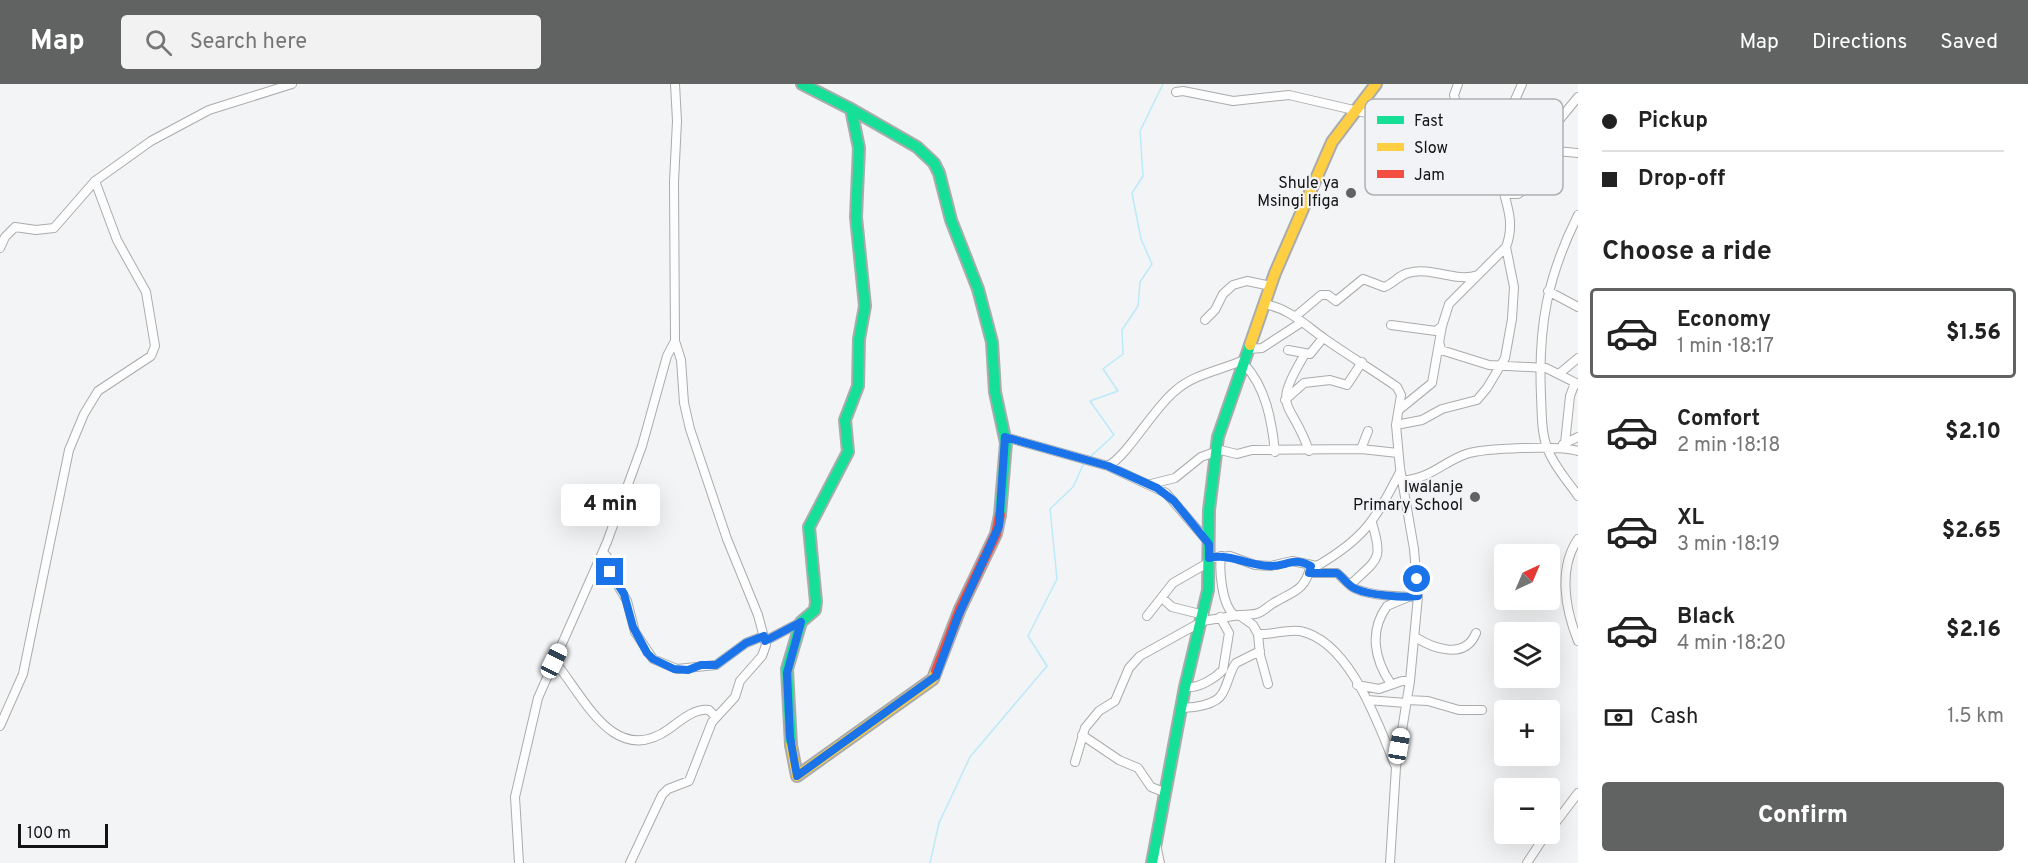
<!DOCTYPE html>
<meta charset="utf-8">
<style>
body{margin:0;font-family:Overpass,sans-serif;background:#f2f2f2;color:#222;height:100vh;display:flex;flex-direction:column;font-size:22px;white-space:nowrap}
*{box-sizing:border-box;margin:0}
p{font-size:20px;color:#767676}
.icon{flex:none;width:33px;height:33px;fill:none;stroke:currentColor;stroke-width:2;stroke-linecap:round;stroke-linejoin:round}
.map{position:relative;flex:1;overflow:hidden}
.details{display:flex;flex-direction:column;background:#fff;width:450px}
.details>*{flex:none}
.banner{display:grid;align-content:center;height:132px;padding:0 24px;background:#fff}
.needle{width:39px;rotate:44deg}
.fabs{position:absolute;left:1494px;top:460px;display:grid;gap:12px}
.fabs a{display:grid;place-items:center;width:66px;height:66px;border-radius:6px;background:#fff;box-shadow:0 6px 24px #0002;font-size:30px}
.scale{position:absolute;left:18px;bottom:15px;width:90px;box-sizing:border-box;padding-left:6px;border:3px solid #121313;border-top:0;font-size:16px;line-height:21px;white-space:nowrap;color:#121313;-webkit-text-stroke:4px #f2f3f6;paint-order:stroke}
.end{position:absolute;width:27px;height:27px;margin:-14px;border:8px solid #1a73e8;background:#fff;box-shadow:0 0 0 3px #fff}
.from{border-radius:50%}
.bubble{position:absolute;height:42px;border-radius:6px;background:#fff;box-shadow:0 6px 24px #0002;font-size:20px;font-weight:800;line-height:42px;text-align:center}
.car{position:absolute;width:18px;height:36px;margin:-18px -9px;border-radius:8px;box-shadow:0 0 4px 2px #0007;background:linear-gradient(#fff 24%,#345 0 40%,#fff 0 76%,#345 0 86%,#fff 0)}
.banner b{display:flex;align-items:center;gap:21px;height:57px;font-size:22px}
.banner b+b{border-top:2px solid #e0e0e0}
.banner i{width:15px;height:15px;background:#222}
ul{padding:0;list-style:none}
li{display:flex;align-items:center;gap:18px;height:90px;margin:0 12px 9px;padding:0 12px;border:3px solid transparent;border-radius:6px}
li div{flex:1}
li b{display:block;font-size:22px}
li em{font-style:normal;font-weight:800}
li.selected{border-color:#616262}
li>.icon{width:54px;height:54px;stroke-width:1.5}
h2{padding:0 24px;font-size:27px;line-height:72px}
.pay{display:flex;align-items:center;gap:15px;height:66px;padding:0 24px;font-size:22px}
.pay p{margin-inline-start:auto}
.cta{display:flex;gap:12px;margin-top:auto;padding:12px 24px}
.cta a{flex:1;height:69px;border-radius:6px;background:#616262;color:#fff;font-size:24px;font-weight:800;line-height:69px;text-align:center}
header{display:flex;align-items:center;gap:36px;box-sizing:border-box;height:84px;padding:0 30px;background:#616262;color:#fff}
header strong{font-size:28px}
nav{display:flex;gap:33px;margin-inline-start:auto;font-size:21px}
.search{width:420px;height:54px;background:#f2f2f2;display:flex;align-items:center;gap:15px;box-sizing:border-box;padding:0 21px;border-radius:6px;color:#767676;font-size:22px}
main{display:flex;flex:1;min-height:0}
.map>svg:first-child{display:block}
.lines{fill:none;stroke-linecap:round;stroke-linejoin:round}
.stream{stroke:#bbeaf9;stroke-width:1.5}
.street-casing{stroke:#aaabac;stroke-width:10}
.fast-casing{stroke:#aaabac;stroke-width:14}
.slow-casing{stroke:#aaabac;stroke-width:14}
.jam-casing{stroke:#aaabac;stroke-width:14}
.street{stroke:#fdfdfe;stroke-width:8}
.fast{stroke:#16e098;stroke-width:10}
.slow{stroke:#ffcf43;stroke-width:10}
.jam{stroke:#f24e42;stroke-width:10}
.route{stroke:#1a73e8;stroke-width:8}
.poi-dot{fill:#616262;stroke:#f2f3f6;stroke-width:2}
.labels{text-anchor:middle;dominant-baseline:central;stroke-width:4.5;stroke-linejoin:round;paint-order:stroke}
.poi-label{font-size:16px;fill:#121313;stroke:#f2f3f6;text-anchor:end}
.key{fill:#f2f3f6;stroke:#afb0b2;stroke-width:1.5}
.key-label{font-size:16px;fill:#121313}
</style>
<header>
<strong>Map</strong>
<div class="search"><svg class="icon" aria-label="search" viewBox="0 0 24 24"><circle cx="10" cy="10" r="6"/><path d="M15 15l6 6"/></svg>Search here</div>
<nav><a>Map</a><a>Directions</a><a>Saved</a></nav>
</header>
<main>
<div class="map">
<svg width="1578" height="779" viewBox="0 0 1578 779">
<rect width="100%" height="100%" fill="#f3f4f5"/>
<g class="lines">
<path class="stream" d="M1089 374 1114 351 1090 317 1118 307 1103 285 1123 270 1122 246 1138 222 1140 198 1152 180 1141 155 1132 109 1143 92 1140 47 1163 0
M930 779 939 739 970 673 1047 582 1028 552 1057 495 1050 425 1073 403 1084 379"/>
<defs>
<path id="street" d="M1458 0 1454 11 1456 19C1465 25 1482 42 1490 44
M1176 8 1183 7 1233 17 1289 11 1401 37 1500 47 1545 66 1578 69
M1545 66 1555 41 1578 13
M1504 110H1518L1537 96
M1578 131C1547 193 1538 243 1541 312 1542 330 1541 349 1548 366 1555 384 1568 397 1578 412
M0 164 5 153 15 143 36 146 54 144 95 97 151 57 209 26 292 0
M1548 207 1578 223
M1265 220C1290 225 1305 241 1325 255 1349 272 1373 286 1397 303L1401 311 1396 341 1400 384 1414 465 1418 512 1410 597 1396 683 1390 779
M1296 232 1321 211H1328L1336 217 1363 195 1384 203C1393 200 1399 191 1408 189 1432 182 1455 199 1478 191
M1205 236 1215 226 1223 210 1233 201 1247 197 1271 202
M1391 241 1436 247 1442 242
M1440 261 1441 266 1489 281 1546 284 1578 300
M1249 265 1262 264 1302 238
M1288 266 1310 270 1323 254
M1305 270C1270 328 1291 314 1309 367
M1244 280C1266 303 1272 338 1275 368
M1560 289 1578 274
M1285 316 1304 299 1330 296 1347 301 1362 278
M1400 325 1432 299 1442 242 1449 220 1506 163C1518 132 1500 110 1498 80 1495 50 1511 27 1522 0
M1396 341 1422 336 1442 325 1477 316 1487 304 1505 274 1512 235 1514 203 1506 163
M1005 353 1108 382C1128 371 1153 325 1175 307 1195 289 1223 286 1246 275
M1565 359 1570 312 1575 299
M1563 360 1578 353
M1216 365 1237 370 1252 366 1361 365 1398 369
M1361 365 1368 347
M1108 382 1166 409 1209 459
M1402 397C1434 393 1441 379 1466 370 1484 364 1560 361 1578 367
M1151 400 1175 394 1201 373 1215 368
M1578 455C1558 484 1565 525 1578 557
M603 468 608 474 610 488 627 517 635 548 653 575 677 585 716 581 746 559 764 552
M1221 472C1219 487 1222 521 1234 531
M1309 489H1337C1343 494 1349 502 1356 505 1369 511 1404 514 1418 512
M1350 501C1377 475 1384 477 1372 439
M1162 514 1172 523 1204 531
M1240 531C1267 531 1259 526 1279 516 1295 507 1305 505 1310 484
M1147 532 1173 499 1206 480 1209 474 1230 472 1255 481 1271 482 1292 477 1317 482C1365 454 1375 436 1400 388
M1258 550 1260 571 1268 600
M1415 553C1434 565 1465 576 1476 549
M765 557 801 538
M554 577C583 610 613 685 669 645 680 637 694 624 709 626L716 633
M1391 600C1374 575 1369 547 1387 522L1406 514
M1357 601 1379 605 1402 597H1410
M1185 603C1198 605 1214 595 1223 586L1229 549 1220 533
M1367 616 1406 619
M1407 616 1428 617 1459 626H1482
M1182 624C1193 624 1216 621 1222 610 1228 601 1229 588 1236 579L1260 567
M0 642 23 590 69 366 84 330 98 307 151 272 155 262 146 208 117 156 95 97
M1082 651 1119 676 1138 684 1151 703 1164 708
M1075 678 1085 644 1099 627 1115 617 1129 584 1140 572 1203 537 1239 531 1253 541 1258 550C1272 551 1286 545 1300 547 1350 557 1378 640 1395 681
M1550 746 1578 709
M1156 760 1160 779
M519 779 515 713 538 614 607 458 642 362 667 272 675 257 674 98 677 37 675 0
M630 779 662 711 668 705 689 697 712 638 735 613 740 597 762 572 766 561 758 531 727 455 690 345 684 319 681 276 675 257
M1527 779 1546 750"/>
<path id="fast" d="M851 25 917 63 934 79 939 89 951 136 978 205 992 258 995 308 1006 359 1000 431
M791 661 787 585 801 538 815 526 816 518 809 443 848 368 845 336 858 302 859 255 865 222 856 133 859 64 851 25 802 0
M1152 779 1185 603 1208 506 1209 426 1218 353 1250 261"/>
<path id="slow" d="M1250 261 1275 189 1332 58 1376 0
M791 661 797 692 933 595 936 587"/>
<path id="jam" d="M936 587 960 525 996 450 1000 431"/>
</defs>
<use href="#street" class="street-casing"/>
<use href="#fast" class="fast-casing"/>
<use href="#slow" class="slow-casing"/>
<use href="#jam" class="jam-casing"/>
<use href="#street" class="street"/>
<use href="#fast" class="fast"/>
<use href="#slow" class="slow"/>
<use href="#jam" class="jam"/>
</g>
<g class="lines">
<path class="route" d="M610 488 624 510 633 543 647 569 653 575 674 585 688 586 701 581H716L746 559 764 552 765 557 801 538 787 589 790 653 797 692 936 592 958 532 999 442 1005 353 1108 382 1157 404 1174 417 1209 460V474C1232 469 1248 482 1270 482 1286 483 1292 472 1311 482L1309 489H1337C1344 494 1348 502 1356 505 1368 511 1404 514 1418 512L1417 495"/>
</g>
<g class="poi-dot">
<circle cx="1351" cy="109" r="6"/>
<circle cx="1475" cy="413" r="6"/>
</g>
<g class="labels">
<g class="poi-label">
<text x="1339" y="100">Shule ya<tspan x="1339" dy="18">Msingi Ifiga</tspan></text>
<text x="1463" y="404">Iwalanje<tspan x="1463" dy="18">Primary School</tspan></text>
</g>
</g>
<rect x="1365" y="15" width="198" height="96" rx="9" class="key"/>
<rect x="1377" y="32" width="27" height="8" fill="#16e098"/>
<rect x="1377" y="59" width="27" height="8" fill="#ffcf43"/>
<rect x="1377" y="86" width="27" height="8" fill="#f24e42"/>
<g class="key-label">
<text x="1414" y="42">Fast</text>
<text x="1414" y="69">Slow</text>
<text x="1414" y="96">Jam</text>
</g>
</svg>
<div class="fabs">
<a><svg class="needle" viewBox="-14 -14 28 28"><path d="M0-13l5 13h-10z" fill="#e53935"/><path d="M0 13l5-13h-10z" fill="#767676"/></svg></a>
<a><svg class="icon" aria-label="layers" viewBox="0 0 24 24"><path d="M12 4l9 5-9 5-9-5zM3 14l9 5 9-5"/></svg></a>
<a>+</a>
<a>−</a>
</div>
<div class="scale">100 m</div>
<i class="end from" style="left:1417px;top:495px"></i>
<i class="end" style="left:610px;top:488px"></i>
<div class="bubble" style="left:561px;top:400px;width:99px">4 min</div>
<i class="car" style="left:554px;top:577px;rotate:26deg"></i>
<i class="car" style="left:1399px;top:662px;rotate:10deg"></i>
</div>
<section class="details">
<div class="banner">
<b><i class="from"></i>Pickup</b>
<b><i></i>Drop-off</b>
</div>
<h2>Choose a ride</h2>
<ul>
<li class="selected"><svg class="icon" aria-label="car" viewBox="0 0 24 24"><path d="M5 17H2v-5l4-1 3-4h7l3 4 3 1v5h-3M9 17h6M6 11h13"/><circle cx="7" cy="17" r="2"/><circle cx="17" cy="17" r="2"/></svg><div><b>Economy</b><p>1 min · 18:17</p></div><em>$1.56</em></li>
<li><svg class="icon" aria-label="car" viewBox="0 0 24 24"><path d="M5 17H2v-5l4-1 3-4h7l3 4 3 1v5h-3M9 17h6M6 11h13"/><circle cx="7" cy="17" r="2"/><circle cx="17" cy="17" r="2"/></svg><div><b>Comfort</b><p>2 min · 18:18</p></div><em>$2.10</em></li>
<li><svg class="icon" aria-label="car" viewBox="0 0 24 24"><path d="M5 17H2v-5l4-1 3-4h7l3 4 3 1v5h-3M9 17h6M6 11h13"/><circle cx="7" cy="17" r="2"/><circle cx="17" cy="17" r="2"/></svg><div><b>XL</b><p>3 min · 18:19</p></div><em>$2.65</em></li>
<li><svg class="icon" aria-label="car" viewBox="0 0 24 24"><path d="M5 17H2v-5l4-1 3-4h7l3 4 3 1v5h-3M9 17h6M6 11h13"/><circle cx="7" cy="17" r="2"/><circle cx="17" cy="17" r="2"/></svg><div><b>Black</b><p>4 min · 18:20</p></div><em>$2.16</em></li>
</ul>
<div class="pay"><svg class="icon" aria-label="cash" viewBox="0 0 24 24"><path d="M3 7h18v10H3z"/><circle cx="12" cy="12" r="2"/></svg>Cash<p>1.5 km</p></div>
<div class="cta"><a>Confirm</a></div>
</section>
</main>
